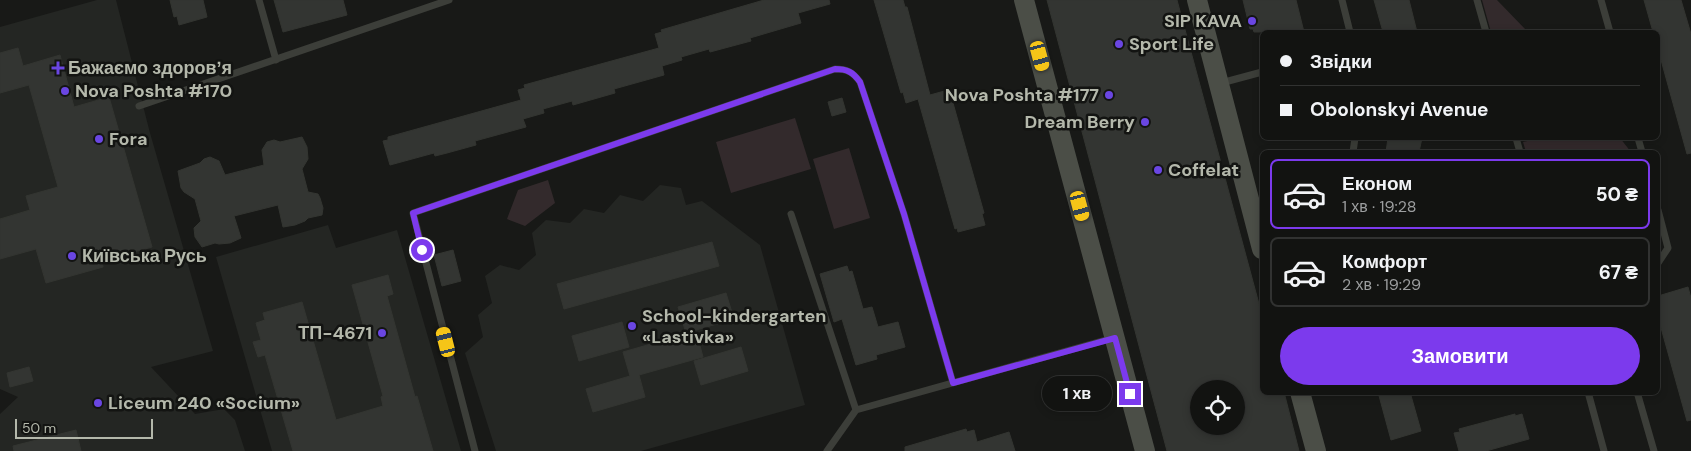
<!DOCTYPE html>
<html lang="uk">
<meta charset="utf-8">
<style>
body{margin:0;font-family:"DM Sans",sans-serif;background:#1b1c1a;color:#f1f3f6;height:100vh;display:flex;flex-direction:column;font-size:19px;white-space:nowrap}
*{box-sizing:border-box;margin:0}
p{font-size:16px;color:#9c9e9f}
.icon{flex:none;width:28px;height:28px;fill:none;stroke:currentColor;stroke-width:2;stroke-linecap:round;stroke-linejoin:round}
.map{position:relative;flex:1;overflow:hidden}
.sheet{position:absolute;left:1260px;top:150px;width:400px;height:245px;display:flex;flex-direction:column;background:#121311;border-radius:8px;box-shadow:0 2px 8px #0003,0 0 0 1px #313231}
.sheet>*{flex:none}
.guide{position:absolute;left:1260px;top:30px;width:400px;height:110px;border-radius:8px;box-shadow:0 2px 8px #0003,0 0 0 1px #313231;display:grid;align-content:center;height:110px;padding:0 20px;background:#121311}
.controls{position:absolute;left:1190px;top:380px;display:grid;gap:10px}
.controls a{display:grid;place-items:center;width:55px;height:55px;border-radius:50%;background:#121311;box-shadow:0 2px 8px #0003,0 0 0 1px #313231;font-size:25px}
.scale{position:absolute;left:15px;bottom:12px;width:138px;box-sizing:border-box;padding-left:5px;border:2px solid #b4b8ab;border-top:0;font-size:14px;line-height:18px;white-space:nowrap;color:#b4b8ab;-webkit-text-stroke:4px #131412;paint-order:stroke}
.end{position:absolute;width:22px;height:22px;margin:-11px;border:6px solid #7c3aed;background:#fff;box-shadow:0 0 0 2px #fff}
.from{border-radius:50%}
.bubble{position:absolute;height:35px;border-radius:18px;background:#121311;box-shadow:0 2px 8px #0003,0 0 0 1px #313231;font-size:16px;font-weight:800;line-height:35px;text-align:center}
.car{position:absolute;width:15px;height:30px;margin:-15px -8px;border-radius:6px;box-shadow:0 0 4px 1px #0007;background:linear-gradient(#f5c518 24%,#345 0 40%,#f5c518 0 76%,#345 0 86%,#f5c518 0)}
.guide b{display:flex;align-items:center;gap:18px;height:48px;font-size:19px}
.guide b+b{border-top:1px solid #313231}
.guide i{width:12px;height:12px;background:#f1f3f6}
ul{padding:9px 0 0;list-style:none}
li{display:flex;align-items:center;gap:15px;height:70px;margin:0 10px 8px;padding:0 10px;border:2px solid #313231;border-radius:8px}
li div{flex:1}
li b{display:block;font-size:19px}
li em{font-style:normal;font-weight:800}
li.active{border-color:#7c3aed}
li>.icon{width:45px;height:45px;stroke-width:1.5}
.button{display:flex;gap:10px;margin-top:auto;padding:10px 20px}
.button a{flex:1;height:58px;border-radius:30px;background:#7c3aed;color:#fff;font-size:20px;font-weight:800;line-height:58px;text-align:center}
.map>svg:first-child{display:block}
.built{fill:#242623}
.green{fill:#332a2c}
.building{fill:#333532;stroke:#333531;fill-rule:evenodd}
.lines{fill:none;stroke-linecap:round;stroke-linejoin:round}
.lane{stroke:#3c3e39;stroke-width:7}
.secondary{stroke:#4b4e47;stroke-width:20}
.route{stroke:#7c3aed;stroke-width:6}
.poi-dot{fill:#6a46e2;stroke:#131412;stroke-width:2}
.labels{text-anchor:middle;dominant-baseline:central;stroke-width:5;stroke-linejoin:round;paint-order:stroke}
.poi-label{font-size:18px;font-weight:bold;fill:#b4b8ab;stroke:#131412;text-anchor:start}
</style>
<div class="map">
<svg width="1691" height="451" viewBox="0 0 1691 451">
<rect width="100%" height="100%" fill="#181917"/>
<path class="built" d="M97 0H116L150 133 213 351 151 367 195 414 224 409 235 420 245 451H0V414L18 397 0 389V27Z
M660 185 681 188 686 205 702 201 760 245 805 405 641 451H496L465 353 483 337 478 315 492 303 485 276 500 265 519 270 536 255 532 233 546 220 570 223 584 209 604 213 620 195 643 201Z
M328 225 336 248 397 230 461 451H272L216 257Z"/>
<path class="green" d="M1482 0H1497L1528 32H1491Z
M795 118 811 169 731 193 716 142Z
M1541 138H1620L1631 152H1526L1523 142Z
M849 148 870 218 834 229 813 159Z
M548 180 555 203 525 226 507 219 518 190Z"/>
<path class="building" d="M170 0H203L207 17 179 25 177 16 174 17Z
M274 0H343L347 15 283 32Z
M764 0H829L830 4 798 13 801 23 750 38 751 41 710 52 709 49 681 57 682 60 662 66 664 75 614 89 615 93 573 105 572 101 543 109 544 113 523 119 526 127 475 141 476 145 447 153 435 156 434 153 390 165 383 141 388 140V137L521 100 518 90 525 88 524 85 659 48 655 34 662 32 661 30Z
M874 0H903L905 7H907L930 95 948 90 951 103H953L984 213 982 214 985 225 958 232 957 228 955 229 918 99 906 103 903 92 901 93Z
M1047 0H1177L1262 315V392H1284L1299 451H1167ZM1199 389H1236V426H1199Z
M1243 0H1296L1304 32H1254L1253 29H1250Z
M1374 0H1409L1417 32H1383Z
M1644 0H1681L1691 34V153L1687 154 1658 49V32H1653Z
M18 48 23 66 60 55 74 107 109 97 152 247 102 261 103 267 46 283 36 249 0 259V219L30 210 26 196 58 187 29 85 0 93V53Z
M842 98 846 112 832 116 828 102Z
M302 137 307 147 308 159 302 169 308 192 318 194 320 198 323 208 322 215 308 218 305 221 295 225 283 227 278 205 234 216 241 238 230 243 219 244 215 243 202 247 195 237 194 228 201 221 195 199 184 192 181 188 178 171 200 163 204 159 210 157 219 161 225 175 264 165 262 150 267 142 274 140 280 142Z
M1388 138H1422L1419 152H1386Z
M712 242 719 266 564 309 557 284Z
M453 250 461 281 442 286 434 255Z
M847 266 849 272 852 271 863 309 872 307 878 327 898 322 905 347 876 355 877 359 856 365 842 319 834 322 820 274Z
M388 275 393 294 387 296 415 397 417 396 433 451H293L265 355 258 357 253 342 261 340 256 323 265 320 263 313 302 302 336 420 383 406 381 397 383 396 352 285Z
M1688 287 1691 298V420L1687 421 1658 317V296Z
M726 293 734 319 686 333 678 307Z
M622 322 629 347 579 361 572 336Z
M696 331 703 357 639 375 645 397 593 412 586 389 630 376 623 352Z
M741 347 748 371 701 385 694 361Z
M29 367 33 381 10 387 7 373Z
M1378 392H1410L1421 431 1391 440Z
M1515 414V416L1522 414 1529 439 1486 451H1459L1454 433 1460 432 1459 429Z
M966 429 967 432 974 430 977 442 1009 432 1015 451H905V447Z
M76 430 81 451H14L13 446Z"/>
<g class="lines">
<path class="lane" d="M259 0 276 60
M1342 0 1350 32
M1477 0 1486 32
M1601 0 1610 32
M1221 83 1262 72
M139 106 449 0
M1516 138 1520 152
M1638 138 1642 152
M1353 152 1355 138
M1658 210 1668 248 1658 263
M791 214 856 410
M1588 392 1604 451
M1637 392 1654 451
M475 451 413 213 835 69C847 69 853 72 860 82L904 214 953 383
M827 451 856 410 1113 338"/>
<path class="secondary" d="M1024 0 1145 451
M1197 0 1262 249
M1300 392 1316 451"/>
</g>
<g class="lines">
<path class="route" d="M422 250 413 213 835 69C847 69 853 72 860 82L904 214 953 383 1115 338 1130 394"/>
</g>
<g class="poi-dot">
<circle cx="1252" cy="21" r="5"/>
<circle cx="1119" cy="44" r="5"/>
<path d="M55.5 60.5h5v5h5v5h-5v5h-5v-5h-5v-5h5z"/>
<circle cx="65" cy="91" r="5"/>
<circle cx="1109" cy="95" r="5"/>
<circle cx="1145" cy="122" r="5"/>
<circle cx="99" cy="139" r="5"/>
<circle cx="1158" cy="170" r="5"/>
<circle cx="72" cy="256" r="5"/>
<circle cx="632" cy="326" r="5"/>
<circle cx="382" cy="333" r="5"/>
<circle cx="98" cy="403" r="5"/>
</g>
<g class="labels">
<g class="poi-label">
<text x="1242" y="21" text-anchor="end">SIP KAVA</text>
<text x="1129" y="44">Sport Life</text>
<text x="68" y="68">Бажаємо здоровʼя</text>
<text x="75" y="91">Nova Poshta #170</text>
<text x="1099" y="95" text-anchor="end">Nova Poshta #177</text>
<text x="1135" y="122" text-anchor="end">Dream Berry</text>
<text x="109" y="139">Fora</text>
<text x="1168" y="170">Coffelat</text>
<text x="82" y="256">Київська Русь</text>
<text x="642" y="316">School-kindergarten<tspan x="642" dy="21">«Lastivka»</tspan></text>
<text x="372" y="333" text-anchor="end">ТП-4671</text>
<text x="108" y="403">Liceum 240 «Socium»</text>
</g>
</g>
</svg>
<div class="controls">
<a><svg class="icon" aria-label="locate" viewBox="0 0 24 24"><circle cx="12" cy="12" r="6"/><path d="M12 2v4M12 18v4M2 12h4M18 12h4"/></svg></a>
</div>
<div class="scale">50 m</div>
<i class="end from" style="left:422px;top:250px"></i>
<i class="end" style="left:1130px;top:394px"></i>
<div class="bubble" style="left:1042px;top:376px;width:70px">1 хв</div>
<i class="car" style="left:1040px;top:56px;rotate:165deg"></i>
<i class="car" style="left:1080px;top:206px;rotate:165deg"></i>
<i class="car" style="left:446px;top:342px;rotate:346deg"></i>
<div class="guide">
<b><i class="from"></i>Звідки</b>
<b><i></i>Obolonskyi Avenue</b>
</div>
<section class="sheet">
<ul>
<li class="active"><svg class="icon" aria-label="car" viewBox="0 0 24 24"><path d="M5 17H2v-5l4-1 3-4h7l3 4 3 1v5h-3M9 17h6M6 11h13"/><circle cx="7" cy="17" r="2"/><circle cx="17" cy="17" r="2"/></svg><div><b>Економ</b><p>1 хв · 19:28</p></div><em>50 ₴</em></li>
<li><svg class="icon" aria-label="car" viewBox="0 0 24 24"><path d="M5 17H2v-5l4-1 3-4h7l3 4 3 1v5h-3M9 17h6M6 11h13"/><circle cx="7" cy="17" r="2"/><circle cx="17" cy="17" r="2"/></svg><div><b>Комфорт</b><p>2 хв · 19:29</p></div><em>67 ₴</em></li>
</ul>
<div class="button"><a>Замовити</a></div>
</section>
</div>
